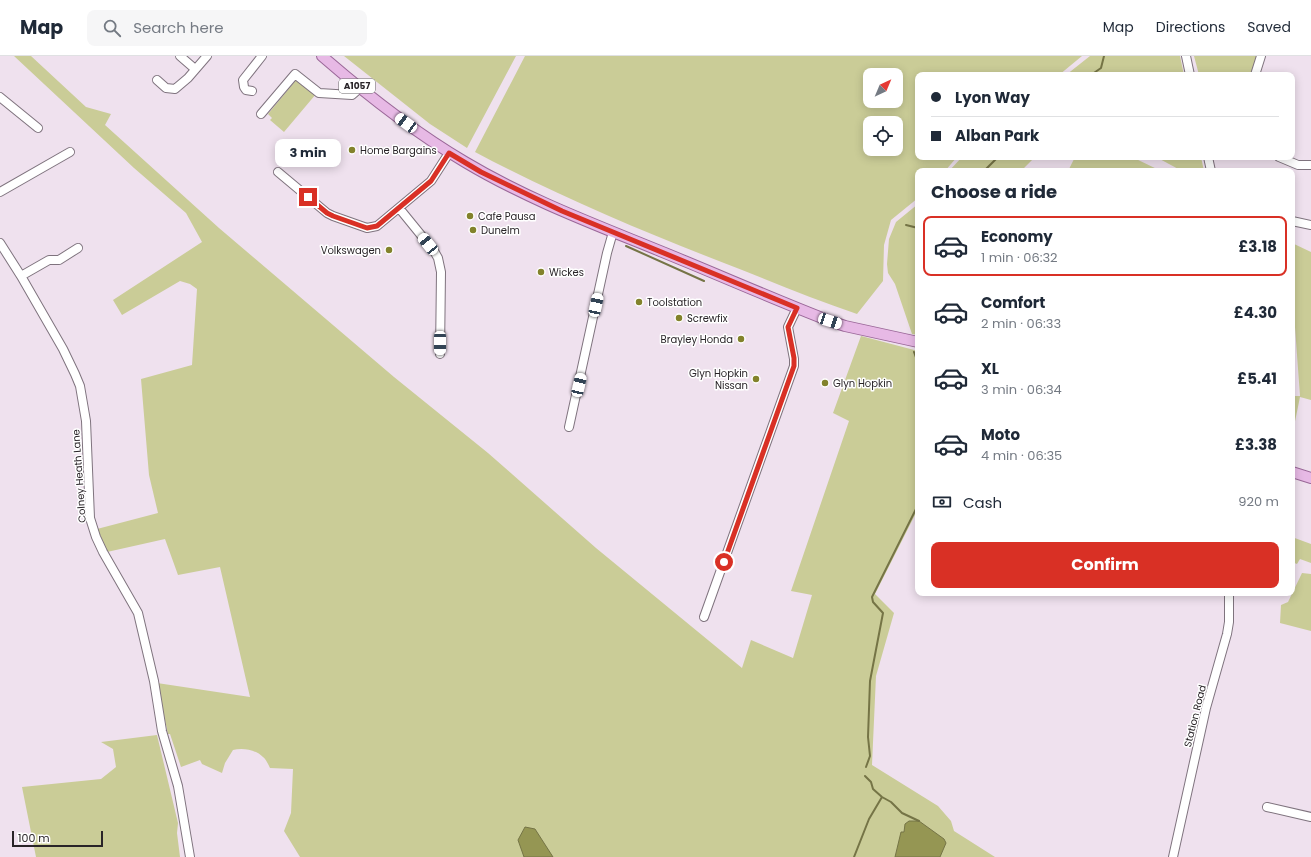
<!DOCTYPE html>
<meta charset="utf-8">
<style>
body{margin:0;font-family:Poppins,sans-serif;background:#f6f6f7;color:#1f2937;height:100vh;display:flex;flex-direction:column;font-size:15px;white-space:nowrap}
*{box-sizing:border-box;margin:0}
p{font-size:13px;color:#747a83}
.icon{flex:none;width:22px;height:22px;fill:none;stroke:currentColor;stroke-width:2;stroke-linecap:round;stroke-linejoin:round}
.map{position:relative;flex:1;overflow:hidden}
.side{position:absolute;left:915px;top:112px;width:380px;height:428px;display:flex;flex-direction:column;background:#fff;border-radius:8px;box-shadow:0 2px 10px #0003}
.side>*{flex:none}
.top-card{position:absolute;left:915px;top:16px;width:380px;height:88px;border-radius:8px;box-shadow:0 2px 10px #0003;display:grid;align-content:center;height:88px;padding:0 16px;background:#fff}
.needle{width:26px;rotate:44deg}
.fabs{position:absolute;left:863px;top:12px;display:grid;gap:8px}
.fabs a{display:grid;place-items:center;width:40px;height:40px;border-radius:8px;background:#fff;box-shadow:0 2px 10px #0003;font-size:20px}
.scale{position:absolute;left:12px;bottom:10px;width:91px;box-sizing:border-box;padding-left:4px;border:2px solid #292428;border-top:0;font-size:11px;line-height:14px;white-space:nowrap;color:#292428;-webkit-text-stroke:3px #fff;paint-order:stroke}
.end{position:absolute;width:18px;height:18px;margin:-9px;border:5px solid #d93025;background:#fff;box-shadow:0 0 0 2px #fff}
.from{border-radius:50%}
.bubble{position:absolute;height:28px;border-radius:8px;background:#fff;box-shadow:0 2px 10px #0003;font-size:13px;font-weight:700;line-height:28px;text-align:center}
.car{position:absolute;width:12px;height:24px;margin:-12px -6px;border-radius:5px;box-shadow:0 0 3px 1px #0007;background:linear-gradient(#fff 24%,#345 0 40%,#fff 0 76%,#345 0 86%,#fff 0)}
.top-card b{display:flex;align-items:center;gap:14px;height:38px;font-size:15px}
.top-card b+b{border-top:1px solid #e0e1e3}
.top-card i{width:10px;height:10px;background:#1f2937}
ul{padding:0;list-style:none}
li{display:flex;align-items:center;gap:12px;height:60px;margin:0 8px 6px;padding:0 8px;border:2px solid transparent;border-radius:8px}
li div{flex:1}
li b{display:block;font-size:15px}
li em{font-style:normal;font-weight:700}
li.selected{border-color:#d93025}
li>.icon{width:36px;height:36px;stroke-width:1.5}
h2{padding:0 16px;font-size:18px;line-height:48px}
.pay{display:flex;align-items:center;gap:10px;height:44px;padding:0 16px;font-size:15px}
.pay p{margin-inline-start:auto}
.button{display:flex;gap:8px;margin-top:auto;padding:8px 16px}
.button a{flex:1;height:46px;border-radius:8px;background:#d93025;color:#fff;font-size:16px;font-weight:700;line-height:46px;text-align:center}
header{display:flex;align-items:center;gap:24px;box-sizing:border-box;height:56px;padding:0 20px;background:#fff;border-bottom:1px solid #e0e1e3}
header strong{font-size:19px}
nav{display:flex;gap:22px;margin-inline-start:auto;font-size:14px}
.search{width:280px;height:36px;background:#f6f6f7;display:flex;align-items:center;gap:10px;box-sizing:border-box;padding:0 14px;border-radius:8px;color:#747a83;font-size:15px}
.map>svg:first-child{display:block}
.green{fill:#cacc97;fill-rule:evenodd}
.water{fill:#959653;stroke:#757446}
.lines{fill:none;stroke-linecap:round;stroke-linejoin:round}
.stream{stroke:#757446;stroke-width:2}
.minor-casing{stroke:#7f737e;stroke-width:10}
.major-casing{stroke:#9a6798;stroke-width:12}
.minor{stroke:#fff;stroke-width:8}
.major{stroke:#e7b9e5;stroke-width:10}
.route{stroke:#d93025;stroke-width:5}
.poi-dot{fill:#82822b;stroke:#fff;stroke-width:1.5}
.labels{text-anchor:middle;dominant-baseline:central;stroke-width:3;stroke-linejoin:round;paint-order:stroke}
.shield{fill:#fff;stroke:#696668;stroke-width:1}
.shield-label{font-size:9px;font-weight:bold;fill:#292428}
.poi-label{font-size:10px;fill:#292428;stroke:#fff;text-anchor:start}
.street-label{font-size:10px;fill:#292428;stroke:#fff}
</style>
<header>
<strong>Map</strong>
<div class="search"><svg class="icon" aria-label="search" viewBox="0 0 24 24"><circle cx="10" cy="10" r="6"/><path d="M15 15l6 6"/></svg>Search here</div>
<nav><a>Map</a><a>Directions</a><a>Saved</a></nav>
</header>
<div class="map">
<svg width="1311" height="801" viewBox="0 0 1311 801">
<rect width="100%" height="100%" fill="#efe1ee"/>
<path class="green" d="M14 0H31L86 51 111 58 105 69 219 172 394 321 488 397 596 492 742 612 751 584 793 602 812 539 791 535 849 365 833 357 861 280 918 295V453L875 538 894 557 876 620 872 709 938 750 951 765 954 775 995 801H300L284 775 291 757 293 713 270 712C268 708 266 703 263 701 255 693 242 692 233 694L225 707 222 717 202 708 200 704 181 711 170 678H168L157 627 250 641 220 511 178 519 165 483 107 496 97 473 158 457 149 419 141 323 192 309 197 233 190 228 180 225 122 259 113 244 202 186 186 157 134 112Z
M344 0H516L467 92 430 68Z
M525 0H1082L1059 19H918V101H957L945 115H918V142L891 164 884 189 883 225 857 258C812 243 768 224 724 207 639 174 556 139 475 96ZM870 19H896V45H870ZM870 67H896V93H870Z
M1090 0H1180L1184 19H1066Z
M1194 0H1257V3L1252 19H1199Z
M296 24H297L316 38 284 76 270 64 272 62 268 58Z
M962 101H1035L1021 115H949Z
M1075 101H1132L1161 115H1068Z
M1156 101H1201L1204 115H1182Z
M918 148V279L912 278 895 228 888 217 887 208 889 183 896 166Z
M1292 187 1311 196V344L1300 341 1292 380V340H1300L1292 230Z
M1292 481 1311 488V507L1300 503 1297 508 1292 506Z
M1302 517 1311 518V575L1280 567 1281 549 1288 546Z
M157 679 178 767 177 777 180 801H36L22 731 101 723 116 711 113 693 101 686Z"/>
<path class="water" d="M909 765H919L944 783 946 787 940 801H895L901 776H904L905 768Z
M525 771 535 773 553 801H524L518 784Z"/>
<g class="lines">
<path class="stream" d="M1091 19 1101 12 1104 0
M984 115 998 101
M906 169 918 172
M626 190 704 225
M918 272V271
M914 296 918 307
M866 711 870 700 868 681 870 625 883 557 873 546 872 541 918 449
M865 720 871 726 873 733 882 741 891 746 902 757 919 765
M854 801 869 763 882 741"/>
<defs>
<path id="minor" d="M180 0 195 13
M1186 0 1190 19
M1255 19 1261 0
M157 24 166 32 175 33 188 22 207 0
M252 35 246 34 244 31 243 24 262 0
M0 41 38 72
M261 58 295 18 319 37 352 39 360 32
M1208 101 1211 115
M1279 101 1298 109H1311
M278 116 327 157 333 160 367 172 377 170 431 125 449 97
M0 136 70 96
M399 152 434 195 438 202 441 216 440 298
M1292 165 1311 169
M0 187 21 220 63 293 75 318 80 330 86 365 90 462 96 481 103 496 138 557 154 625 162 675 178 730 190 801
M21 220 49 204H59L78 192
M569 371 607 197 613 176
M704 561 794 310V303L788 271 797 252
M1267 751 1311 761
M1173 801 1206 652 1227 578 1229 566V537"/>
<path id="major" d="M322 0C367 39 414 76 465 106 527 143 594 168 660 195 717 218 773 243 830 265L845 270 918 286
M1292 416 1311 422"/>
</defs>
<use href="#minor" class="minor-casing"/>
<use href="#major" class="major-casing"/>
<use href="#minor" class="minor"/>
<use href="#major" class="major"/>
</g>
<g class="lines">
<path class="route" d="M308 141 327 157 333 160 367 172 377 170 431 125 449 97 481 116 562 155 797 252 788 271 794 302V310L724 506"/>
</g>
<g class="poi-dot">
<circle cx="352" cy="94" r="4"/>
<circle cx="470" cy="160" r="4"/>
<circle cx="473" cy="174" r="4"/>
<circle cx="389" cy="194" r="4"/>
<circle cx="541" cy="216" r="4"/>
<circle cx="639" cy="246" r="4"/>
<circle cx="679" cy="262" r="4"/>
<circle cx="741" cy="283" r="4"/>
<circle cx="756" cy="323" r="4"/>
<circle cx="825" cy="327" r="4"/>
</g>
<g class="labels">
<rect class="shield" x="339" y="23" width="36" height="14" rx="3"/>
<g class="shield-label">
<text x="357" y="30">A1057</text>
</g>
<g class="poi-label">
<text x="360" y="94">Home Bargains</text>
<text x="478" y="160">Cafe Pausa</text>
<text x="481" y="174">Dunelm</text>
<text x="381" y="194" text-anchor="end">Volkswagen</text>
<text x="549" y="216">Wickes</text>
<text x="647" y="246">Toolstation</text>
<text x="687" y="262">Screwfix</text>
<text x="733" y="283" text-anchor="end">Brayley Honda</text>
<text x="748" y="317" text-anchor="end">Glyn Hopkin<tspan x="748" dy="12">Nissan</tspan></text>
<text x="833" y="327">Glyn Hopkin</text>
</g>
<g class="street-label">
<text transform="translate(79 420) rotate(-94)">Colney Heath Lane</text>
<text transform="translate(1195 660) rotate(-76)">Station Road</text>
</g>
</g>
</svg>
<div class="fabs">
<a><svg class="needle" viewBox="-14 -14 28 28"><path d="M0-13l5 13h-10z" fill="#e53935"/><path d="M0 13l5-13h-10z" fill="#747a83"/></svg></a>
<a><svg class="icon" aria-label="locate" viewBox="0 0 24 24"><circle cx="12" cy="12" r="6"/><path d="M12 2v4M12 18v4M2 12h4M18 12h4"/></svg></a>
</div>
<div class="scale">100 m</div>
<i class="end from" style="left:724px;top:506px"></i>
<i class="end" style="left:308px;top:141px"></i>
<div class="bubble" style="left:275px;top:83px;width:66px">3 min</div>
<i class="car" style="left:406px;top:67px;rotate:306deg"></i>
<i class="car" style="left:428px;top:188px;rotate:321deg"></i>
<i class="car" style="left:596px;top:249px;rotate:12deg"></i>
<i class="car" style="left:830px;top:265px;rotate:108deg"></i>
<i class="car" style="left:440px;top:287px;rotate:180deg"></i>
<i class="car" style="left:579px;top:329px;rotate:13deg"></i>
<div class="top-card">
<b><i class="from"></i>Lyon Way</b>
<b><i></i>Alban Park</b>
</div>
<section class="side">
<h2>Choose a ride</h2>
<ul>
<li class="selected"><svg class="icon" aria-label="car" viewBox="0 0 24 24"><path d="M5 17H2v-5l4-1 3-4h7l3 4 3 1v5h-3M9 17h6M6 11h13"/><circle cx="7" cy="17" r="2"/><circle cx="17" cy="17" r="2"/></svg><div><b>Economy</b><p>1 min · 06:32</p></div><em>£3.18</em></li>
<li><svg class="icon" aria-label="car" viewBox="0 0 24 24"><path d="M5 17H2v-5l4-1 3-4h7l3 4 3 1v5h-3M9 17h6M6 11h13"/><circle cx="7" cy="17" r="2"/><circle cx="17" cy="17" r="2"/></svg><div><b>Comfort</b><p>2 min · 06:33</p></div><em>£4.30</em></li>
<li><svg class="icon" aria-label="car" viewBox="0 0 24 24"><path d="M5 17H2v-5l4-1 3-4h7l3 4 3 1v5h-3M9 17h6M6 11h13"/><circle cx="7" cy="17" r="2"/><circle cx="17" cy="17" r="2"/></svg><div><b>XL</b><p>3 min · 06:34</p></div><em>£5.41</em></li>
<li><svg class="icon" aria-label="car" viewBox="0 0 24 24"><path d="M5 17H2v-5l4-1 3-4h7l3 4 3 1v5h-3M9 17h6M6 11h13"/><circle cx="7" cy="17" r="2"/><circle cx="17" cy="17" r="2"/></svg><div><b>Moto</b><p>4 min · 06:35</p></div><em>£3.38</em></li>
</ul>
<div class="pay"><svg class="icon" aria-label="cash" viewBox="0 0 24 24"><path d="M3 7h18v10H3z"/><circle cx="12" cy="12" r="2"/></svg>Cash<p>920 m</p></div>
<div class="button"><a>Confirm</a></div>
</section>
</div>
